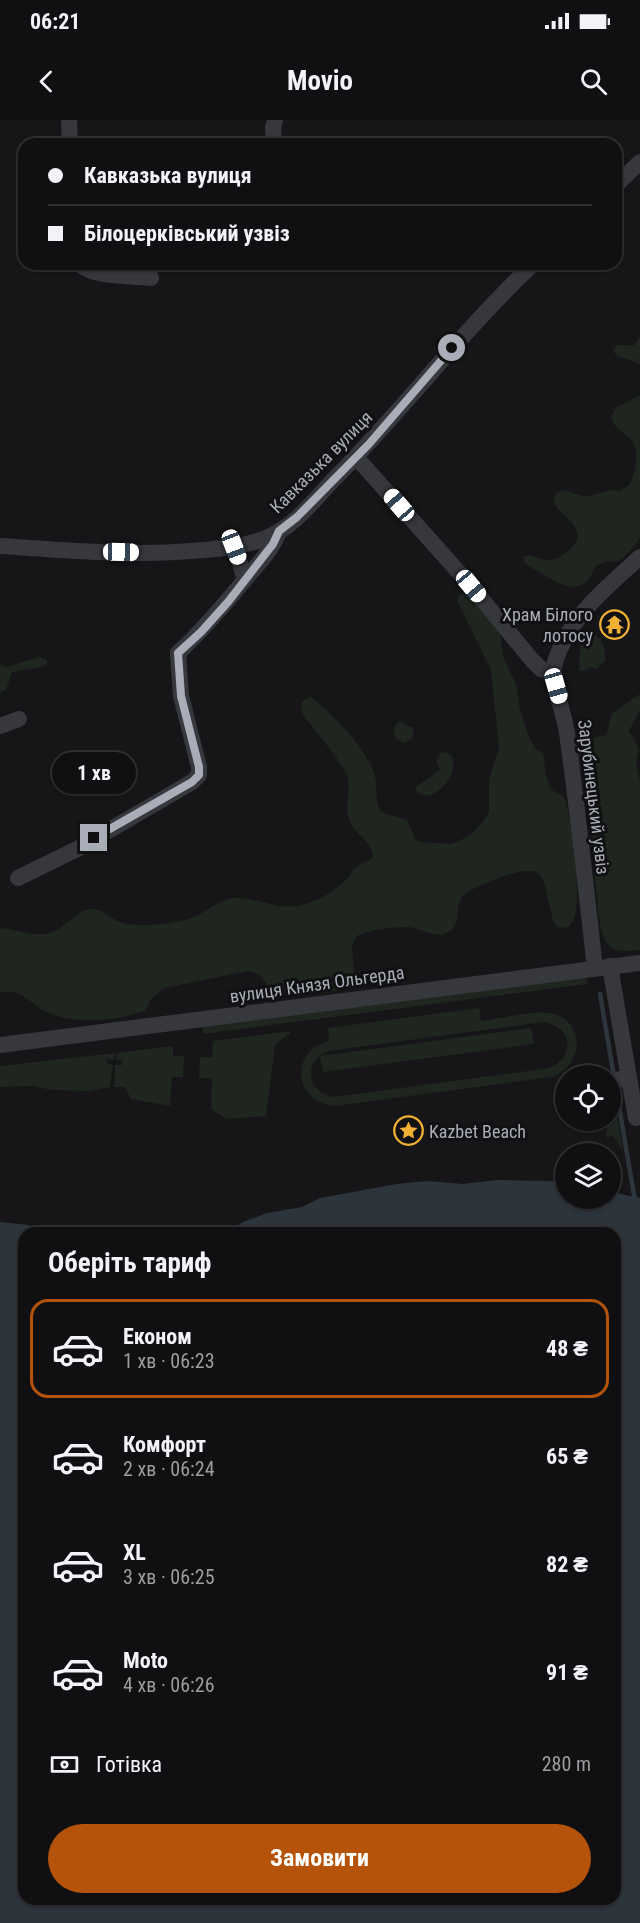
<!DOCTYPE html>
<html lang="uk">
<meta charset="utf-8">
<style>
body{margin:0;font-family:"Roboto Condensed",sans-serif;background:#19191b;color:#f1f3f6;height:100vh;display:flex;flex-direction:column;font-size:22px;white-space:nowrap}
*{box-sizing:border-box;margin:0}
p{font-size:20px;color:#9c9d9f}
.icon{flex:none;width:33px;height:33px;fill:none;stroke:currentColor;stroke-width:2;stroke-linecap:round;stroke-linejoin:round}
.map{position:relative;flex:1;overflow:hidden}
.drawer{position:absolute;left:18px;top:1107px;width:603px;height:678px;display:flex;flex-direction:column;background:#101012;border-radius:18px;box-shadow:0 2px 4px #0004,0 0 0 2px #303032}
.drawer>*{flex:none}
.top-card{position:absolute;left:18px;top:18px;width:604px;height:132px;border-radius:18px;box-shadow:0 2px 4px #0004,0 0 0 2px #303032;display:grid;align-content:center;height:132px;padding:0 30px;background:#101012}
.controls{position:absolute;left:555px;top:945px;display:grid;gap:12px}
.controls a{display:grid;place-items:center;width:66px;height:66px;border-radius:50%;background:#101012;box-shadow:0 2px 4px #0004,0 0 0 2px #303032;font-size:30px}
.end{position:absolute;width:27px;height:27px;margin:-14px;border:8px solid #a8adb8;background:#111;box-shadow:0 0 0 3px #111}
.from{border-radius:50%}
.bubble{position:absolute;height:42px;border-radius:21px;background:#101012;box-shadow:0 2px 4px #0004,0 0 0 2px #303032;font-size:20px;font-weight:700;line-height:42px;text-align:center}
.car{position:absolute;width:18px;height:36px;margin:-18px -9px;border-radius:8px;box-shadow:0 0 4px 2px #0007;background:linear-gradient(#fff 24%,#345 0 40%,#fff 0 76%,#345 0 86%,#fff 0)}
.top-card b{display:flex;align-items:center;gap:21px;height:57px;font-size:22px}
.top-card b+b{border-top:2px solid #303032}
.top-card i{width:15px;height:15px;background:#f1f3f6}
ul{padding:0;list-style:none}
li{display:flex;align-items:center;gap:18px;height:99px;margin:0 12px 9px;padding:0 18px;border:3px solid transparent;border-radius:18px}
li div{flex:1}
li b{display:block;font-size:22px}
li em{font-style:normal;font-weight:700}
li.current{border-color:#b45309}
li>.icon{width:54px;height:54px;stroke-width:1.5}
h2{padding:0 30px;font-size:27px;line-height:72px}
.pay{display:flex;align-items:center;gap:15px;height:66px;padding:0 30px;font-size:22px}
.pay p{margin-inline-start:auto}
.action{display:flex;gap:12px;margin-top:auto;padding:12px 30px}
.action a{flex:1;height:69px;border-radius:36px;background:#b45309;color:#fff;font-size:24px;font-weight:700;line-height:69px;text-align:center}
.status{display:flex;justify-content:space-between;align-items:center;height:42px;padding:0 30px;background:#101012;direction:ltr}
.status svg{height:16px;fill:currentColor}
header{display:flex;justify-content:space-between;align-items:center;height:78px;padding:0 30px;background:#101012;font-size:27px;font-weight:700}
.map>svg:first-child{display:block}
.green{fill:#1e261f;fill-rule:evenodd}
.water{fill:#2c353c}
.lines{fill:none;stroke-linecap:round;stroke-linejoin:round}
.stream{stroke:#2c353c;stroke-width:4.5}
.minor{stroke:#37383d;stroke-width:16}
.route{stroke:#a8adb8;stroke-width:8}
.labels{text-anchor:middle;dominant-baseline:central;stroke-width:6;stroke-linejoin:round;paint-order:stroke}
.street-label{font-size:18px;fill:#a8adb8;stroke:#111113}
.poi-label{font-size:18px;fill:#a8adb8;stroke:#111113;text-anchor:end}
</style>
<div class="status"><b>06:21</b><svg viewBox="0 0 49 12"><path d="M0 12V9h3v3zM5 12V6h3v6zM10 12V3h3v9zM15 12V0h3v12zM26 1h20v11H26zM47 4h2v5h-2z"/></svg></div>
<header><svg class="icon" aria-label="back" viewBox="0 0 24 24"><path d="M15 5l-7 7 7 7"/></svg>Movio<svg class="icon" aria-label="search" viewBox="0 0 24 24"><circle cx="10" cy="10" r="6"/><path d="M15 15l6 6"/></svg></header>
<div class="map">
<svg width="640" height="1803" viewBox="0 0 640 1803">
<rect width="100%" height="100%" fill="#161618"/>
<path class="green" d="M640 217V245C631 237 616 241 613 229 619 221 625 227 634 225Z
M640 275V417L638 421 627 434 618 441 604 442 596 446 589 459 580 466 571 467 560 464 525 444 523 437C531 433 537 439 546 440 559 442 571 429 578 419 579 395 544 392 557 372L563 370 582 376H589L610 370 620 371 630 364C635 353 640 332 632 321 624 311 612 309 612 295L617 287Z
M466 471 500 513 503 536 517 567 519 585 528 615 535 628 543 633C545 643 545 658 550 667 554 674 561 673 565 679 572 703 581 772 575 795 574 800 572 803 568 807L559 808C552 803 552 795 550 787 547 778 546 763 540 755 529 741 483 765 469 771 451 784 462 797 453 808 440 823 422 808 408 807 391 807 372 809 357 816L352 826 355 862C344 875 293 877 277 872 263 867 266 854 248 851L164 868 152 878 145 891C115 901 79 905 49 893 29 885 25 868 0 872V808C14 809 33 816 45 814 64 812 78 787 93 789 101 789 109 797 117 801 137 809 165 804 185 800 203 796 218 778 235 778 250 777 265 784 280 786 305 789 328 777 346 760 350 757 351 752 354 749 359 743 368 742 373 737 373 722 358 717 351 704 343 689 351 673 348 658 344 644 312 607 302 593L301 584 305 579 311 577C334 596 366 627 375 656 378 668 374 681 381 692L407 700 416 720 421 722 452 724 469 716 482 703 489 692V660L499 628 491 550 457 481 459 475Z
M588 510C603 520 606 524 605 541L600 544 597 549 591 547 584 551H579L580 526Z
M40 537 47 540V544L42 547 12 552 6 570 0 573V545L6 547Z
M640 574V590L629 611 639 629 636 643 640 662V830C615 833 606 831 600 805L587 687 578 634 580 623 582 620 607 615 611 594Z
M402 601 408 607H412L414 613 411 620 405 623 397 620C393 614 393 608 398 602Z
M446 632 451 635C453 639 454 644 453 649 450 664 428 686 415 670L416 667 440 650 436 640 441 633Z
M586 855 587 864 203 914 202 906Z
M479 888 481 901C499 899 534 890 550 893 586 900 585 945 551 957L335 986C293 982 289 931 329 921L328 908ZM544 902C572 907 576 936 550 948L334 977C306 973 303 942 328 931Z
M531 908 534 924 323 952 320 936Z
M290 911V913L275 925 266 996 227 999 211 989 212 958H199L200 937H212L213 921Z
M173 926V936H184L183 957H172L170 986 131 979 125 967H114L115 945H122L123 941 116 940 117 933Z
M115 933 114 940 107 939V944L113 945 110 967 89 971 52 970 32 966 0 967V946Z
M613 970 623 1032 613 1015 606 1018 607 1001 610 1000 611 971Z"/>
<path class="water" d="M497 1060 549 1061 565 1063 566 1078H610L611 1072 640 1078V1803H0V1102L28 1105 46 1113H24V1779H615V1113H225L243 1102 267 1093 302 1087 320 1078 397 1064 428 1061 463 1064Z"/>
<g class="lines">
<path class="stream" d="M600 874 635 1081"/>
<path class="minor" d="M69 0 70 24
M274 24 273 8 275 0
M616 65 640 42
M80 144C91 157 134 156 151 158
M356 337 471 466 532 540 541 549 553 553
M0 426C64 430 128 436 191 431 215 429 240 428 263 419 293 409 314 380 335 358 404 289 462 211 533 144
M235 427 245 460
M0 606 19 599
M18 758 77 729 192 662 199 655V647L181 576 178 533C204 509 225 484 247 457 259 443 273 429 279 411
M610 846 629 958 620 959
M595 848C586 770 578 691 567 613 564 592 550 560 555 542 569 497 607 467 640 437
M0 925 640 843
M629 958 636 998"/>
</g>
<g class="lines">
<path class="route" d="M94 718 192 662 199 655V647L181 576 178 533 201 512 228 482 273 424 279 411 297 397 369 324 452 228"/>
</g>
<defs>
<symbol id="temple-ring" viewBox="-11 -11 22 22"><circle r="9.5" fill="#111113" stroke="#f2b134" stroke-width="1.5"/><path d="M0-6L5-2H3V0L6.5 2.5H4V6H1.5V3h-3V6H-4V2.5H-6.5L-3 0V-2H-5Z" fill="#f2b134"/></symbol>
<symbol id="sight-ring" viewBox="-11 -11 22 22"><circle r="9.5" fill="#111113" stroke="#f2b134" stroke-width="1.5"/><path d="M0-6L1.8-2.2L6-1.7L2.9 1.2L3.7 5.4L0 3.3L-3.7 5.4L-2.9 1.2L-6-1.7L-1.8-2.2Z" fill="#f2b134"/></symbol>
</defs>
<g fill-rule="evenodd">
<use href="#temple-ring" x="598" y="488" width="33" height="33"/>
<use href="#sight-ring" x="392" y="994" width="33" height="33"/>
</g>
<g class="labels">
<g class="street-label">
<text transform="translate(321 342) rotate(-45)">Кавказька вулиця</text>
<text transform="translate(594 677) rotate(83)">Зарубинецький узвіз</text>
<text transform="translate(317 864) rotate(-8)">вулиця Князя Ольгерда</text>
</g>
<g class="poi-label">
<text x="593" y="494">Храм Білого<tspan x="593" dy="21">лотосу</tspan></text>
<text x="429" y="1011" text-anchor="start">Kazbet Beach</text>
</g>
</g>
</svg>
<div class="controls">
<a><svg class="icon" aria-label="locate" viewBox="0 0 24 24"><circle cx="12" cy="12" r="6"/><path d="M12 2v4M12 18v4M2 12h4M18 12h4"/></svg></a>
<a><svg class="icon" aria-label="layers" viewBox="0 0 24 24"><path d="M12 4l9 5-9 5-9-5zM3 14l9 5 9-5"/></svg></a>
</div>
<i class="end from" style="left:452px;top:228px"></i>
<i class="end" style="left:94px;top:718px"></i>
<div class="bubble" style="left:52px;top:632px;width:84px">1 хв</div>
<i class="car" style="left:399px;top:385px;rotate:319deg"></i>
<i class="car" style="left:234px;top:427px;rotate:159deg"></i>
<i class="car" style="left:121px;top:432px;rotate:91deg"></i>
<i class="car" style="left:471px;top:466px;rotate:140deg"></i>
<i class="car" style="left:556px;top:566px;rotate:164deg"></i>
<div class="top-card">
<b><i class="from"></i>Кавказька вулиця</b>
<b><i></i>Білоцерківський узвіз</b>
</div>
<section class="drawer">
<h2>Оберіть тариф</h2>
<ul>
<li class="current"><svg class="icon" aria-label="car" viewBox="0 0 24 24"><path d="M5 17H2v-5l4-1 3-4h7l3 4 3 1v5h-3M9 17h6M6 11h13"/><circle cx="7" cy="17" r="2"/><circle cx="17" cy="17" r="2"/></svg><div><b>Економ</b><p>1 хв · 06:23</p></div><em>48 ₴</em></li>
<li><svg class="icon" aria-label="car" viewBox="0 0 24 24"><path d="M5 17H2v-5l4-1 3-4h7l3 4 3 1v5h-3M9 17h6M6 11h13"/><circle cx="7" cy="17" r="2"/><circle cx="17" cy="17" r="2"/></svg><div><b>Комфорт</b><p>2 хв · 06:24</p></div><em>65 ₴</em></li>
<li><svg class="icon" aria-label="car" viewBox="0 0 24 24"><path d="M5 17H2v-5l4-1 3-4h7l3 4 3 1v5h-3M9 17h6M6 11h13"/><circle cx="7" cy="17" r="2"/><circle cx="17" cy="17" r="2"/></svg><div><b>XL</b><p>3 хв · 06:25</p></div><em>82 ₴</em></li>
<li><svg class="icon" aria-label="car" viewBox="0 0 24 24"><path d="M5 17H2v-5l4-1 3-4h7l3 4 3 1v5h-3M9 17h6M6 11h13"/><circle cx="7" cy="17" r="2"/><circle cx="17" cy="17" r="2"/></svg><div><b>Moto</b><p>4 хв · 06:26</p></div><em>91 ₴</em></li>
</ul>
<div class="pay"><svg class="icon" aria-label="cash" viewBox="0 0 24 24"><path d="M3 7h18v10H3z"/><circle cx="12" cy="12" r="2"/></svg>Готівка<p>280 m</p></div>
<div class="action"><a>Замовити</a></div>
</section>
</div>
